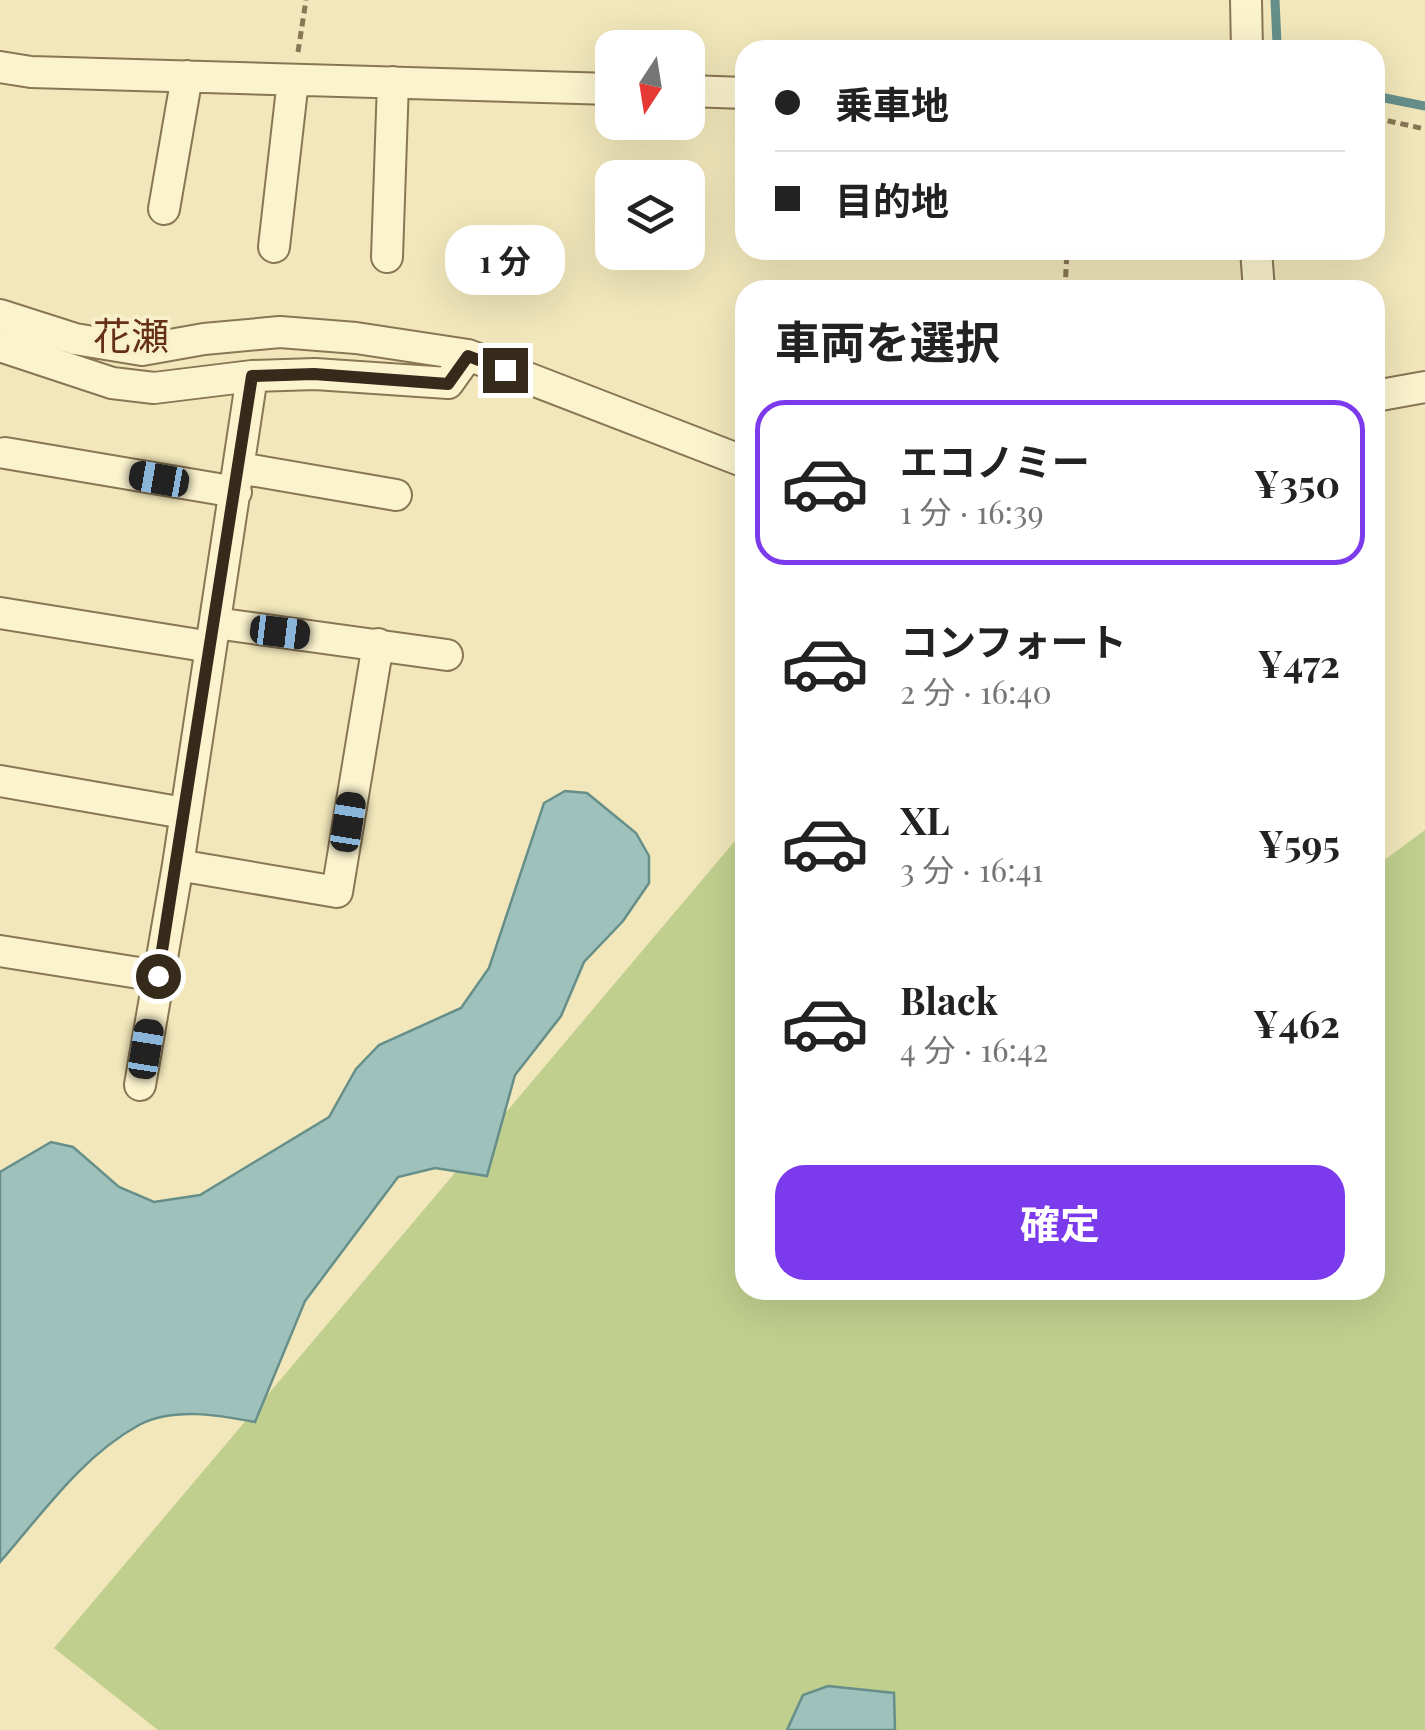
<!DOCTYPE html>
<html lang="ja">
<meta charset="utf-8">
<style>
body{margin:0;font-family:"Playfair Display","Noto Sans JP",serif;background:#f2f2f2;color:#222;height:100vh;display:flex;flex-direction:column;font-size:38px;white-space:nowrap}
*{box-sizing:border-box;margin:0}
p{font-size:32px;color:#767676}
.icon{flex:none;width:55px;height:55px;fill:none;stroke:currentColor;stroke-width:2;stroke-linecap:round;stroke-linejoin:round}
.map{position:relative;flex:1;overflow:hidden}
.sheet{position:absolute;left:735px;top:280px;width:650px;height:1020px;display:flex;flex-direction:column;background:#fff;border-radius:30px;box-shadow:0 10px 40px #0002}
.sheet>*{flex:none}
.guide{position:absolute;left:735px;top:40px;width:650px;height:220px;border-radius:30px;box-shadow:0 10px 40px #0002;display:grid;align-content:center;height:220px;padding:0 40px;background:#fff}
.needle{width:65px;rotate:192deg}
.tools{position:absolute;left:595px;top:30px;display:grid;gap:20px}
.tools a{display:grid;place-items:center;width:110px;height:110px;border-radius:20px;background:#fff;box-shadow:0 10px 40px #0002;font-size:50px}
.end{position:absolute;width:45px;height:45px;margin:-22px;border:12px solid #362b1a;background:#fff;box-shadow:0 0 0 5px #fff}
.from{border-radius:50%}
.bubble{position:absolute;height:70px;border-radius:30px;background:#fff;box-shadow:0 10px 40px #0002;font-size:32px;font-weight:700;line-height:70px;text-align:center}
.car{position:absolute;width:30px;height:60px;margin:-30px -15px;border-radius:12px;box-shadow:0 0 8px 2px #0007;background:linear-gradient(#222 24%,#8ab4d8 0 40%,#222 0 76%,#8ab4d8 0 86%,#222 0)}
.guide b{display:flex;align-items:center;gap:35px;height:95px;font-size:38px}
.guide b+b{border-top:2px solid #e0e0e0}
.guide i{width:25px;height:25px;background:#222}
ul{padding:0;list-style:none}
li{display:flex;align-items:center;gap:30px;height:165px;margin:0 20px 15px;padding:0 20px;border:5px solid transparent;border-radius:30px}
li div{flex:1}
li b{display:block;font-size:38px}
li em{font-style:normal;font-weight:700}
li.selected{border-color:#7c3aed}
li>.icon{width:90px;height:90px;stroke-width:1.5}
h2{padding:0 40px;font-size:45px;line-height:120px}
.primary-button{display:flex;gap:20px;margin-top:auto;padding:20px 40px}
.primary-button a{flex:1;height:115px;border-radius:30px;background:#7c3aed;color:#fff;font-size:40px;font-weight:700;line-height:115px;text-align:center}
.map>svg:first-child{display:block}
.green{fill:#c0cf8e}
.water{fill:#9fc1bb;stroke:#668f89;stroke-width:2.5}
.lines{fill:none;stroke-linecap:round;stroke-linejoin:round}
.stream{stroke:#668f89;stroke-width:9}
.minor-casing{stroke:#897654;stroke-width:34}
.path{stroke:#897654;stroke-width:5;stroke-dasharray:8 5;stroke-linecap:butt}
.minor{stroke:#fbf3ce;stroke-width:30}
.route{stroke:#362b1a;stroke-width:12}
.labels{text-anchor:middle;dominant-baseline:central;stroke-width:8;stroke-linejoin:round;paint-order:stroke}
.quarter-label{font-size:38px;fill:#663016;stroke:#f8f0ca}
</style>
<div class="map">
<svg width="1425" height="1730" viewBox="0 0 1425 1730">
<rect width="100%" height="100%" fill="#f1e7ba"/>
<path class="green" d="M745 829V1290H1375V867L1425 830V1730H158L54 1648Z"/>
<path class="water" d="M565 791 587 793 636 833 649 856V883L623 921 584 962 561 1016 515 1075 487 1176 435 1168 398 1177 305 1301 255 1422C219 1415 173 1407 139 1425 82 1456 42 1514 0 1562V1172L51 1142 73 1147 119 1187 154 1202 200 1195 329 1117 356 1069 379 1045 461 1008 489 968 544 803Z
M828 1686 894 1693 895 1730H787L803 1695Z"/>
<g class="lines">
<path class="stream" d="M1275 0 1277 43 1281 50
M1375 96 1425 106"/>
<defs>
<path id="minor" d="M1246 0 1247 50
M0 67 31 72 612 89
M688 91 745 93
M164 209 187 76
M274 247 293 80
M1256 250 1259 290
M387 257 393 82
M0 315 75 339 142 350 204 339 280 332 356 338 468 355
M0 346 112 383 154 388 252 376 315 374 448 383 468 355 745 462
M1375 396 1425 387
M5 453 236 492
M239 468 396 495
M0 613 211 647
M215 623 447 655
M0 781 184 813
M178 865 337 892 378 644
M0 951 158 976
M140 1085 178 865 252 376"/>
</defs>
<use href="#minor" class="minor-casing"/>
<path class="path" d="M298 52 306 0
M1375 118 1425 129
M1065 290 1067 250"/>
<use href="#minor" class="minor"/>
</g>
<g class="lines">
<path class="route" d="M158 976 252 376 314 374 448 384 468 356 505 370"/>
</g>
<g class="labels">
<g class="quarter-label">
<text x="131" y="334">花瀬</text>
</g>
</g>
</svg>
<div class="tools">
<a><svg class="needle" viewBox="-14 -14 28 28"><path d="M0-13l5 13h-10z" fill="#e53935"/><path d="M0 13l5-13h-10z" fill="#767676"/></svg></a>
<a><svg class="icon" aria-label="layers" viewBox="0 0 24 24"><path d="M12 4l9 5-9 5-9-5zM3 14l9 5 9-5"/></svg></a>
</div>
<i class="end from" style="left:158px;top:976px"></i>
<i class="end" style="left:505px;top:370px"></i>
<div class="bubble" style="left:445px;top:225px;width:120px">1 分</div>
<i class="car" style="left:159px;top:479px;rotate:280deg"></i>
<i class="car" style="left:280px;top:632px;rotate:97deg"></i>
<i class="car" style="left:348px;top:822px;rotate:9deg"></i>
<i class="car" style="left:146px;top:1049px;rotate:9deg"></i>
<div class="guide">
<b><i class="from"></i>乗車地</b>
<b><i></i>目的地</b>
</div>
<section class="sheet">
<h2>車両を選択</h2>
<ul>
<li class="selected"><svg class="icon" aria-label="car" viewBox="0 0 24 24"><path d="M5 17H2v-5l4-1 3-4h7l3 4 3 1v5h-3M9 17h6M6 11h13"/><circle cx="7" cy="17" r="2"/><circle cx="17" cy="17" r="2"/></svg><div><b>エコノミー</b><p>1 分 · 16:39</p></div><em>¥350</em></li>
<li><svg class="icon" aria-label="car" viewBox="0 0 24 24"><path d="M5 17H2v-5l4-1 3-4h7l3 4 3 1v5h-3M9 17h6M6 11h13"/><circle cx="7" cy="17" r="2"/><circle cx="17" cy="17" r="2"/></svg><div><b>コンフォート</b><p>2 分 · 16:40</p></div><em>¥472</em></li>
<li><svg class="icon" aria-label="car" viewBox="0 0 24 24"><path d="M5 17H2v-5l4-1 3-4h7l3 4 3 1v5h-3M9 17h6M6 11h13"/><circle cx="7" cy="17" r="2"/><circle cx="17" cy="17" r="2"/></svg><div><b>XL</b><p>3 分 · 16:41</p></div><em>¥595</em></li>
<li><svg class="icon" aria-label="car" viewBox="0 0 24 24"><path d="M5 17H2v-5l4-1 3-4h7l3 4 3 1v5h-3M9 17h6M6 11h13"/><circle cx="7" cy="17" r="2"/><circle cx="17" cy="17" r="2"/></svg><div><b>Black</b><p>4 分 · 16:42</p></div><em>¥462</em></li>
</ul>
<div class="primary-button"><a>確定</a></div>
</section>
</div>
